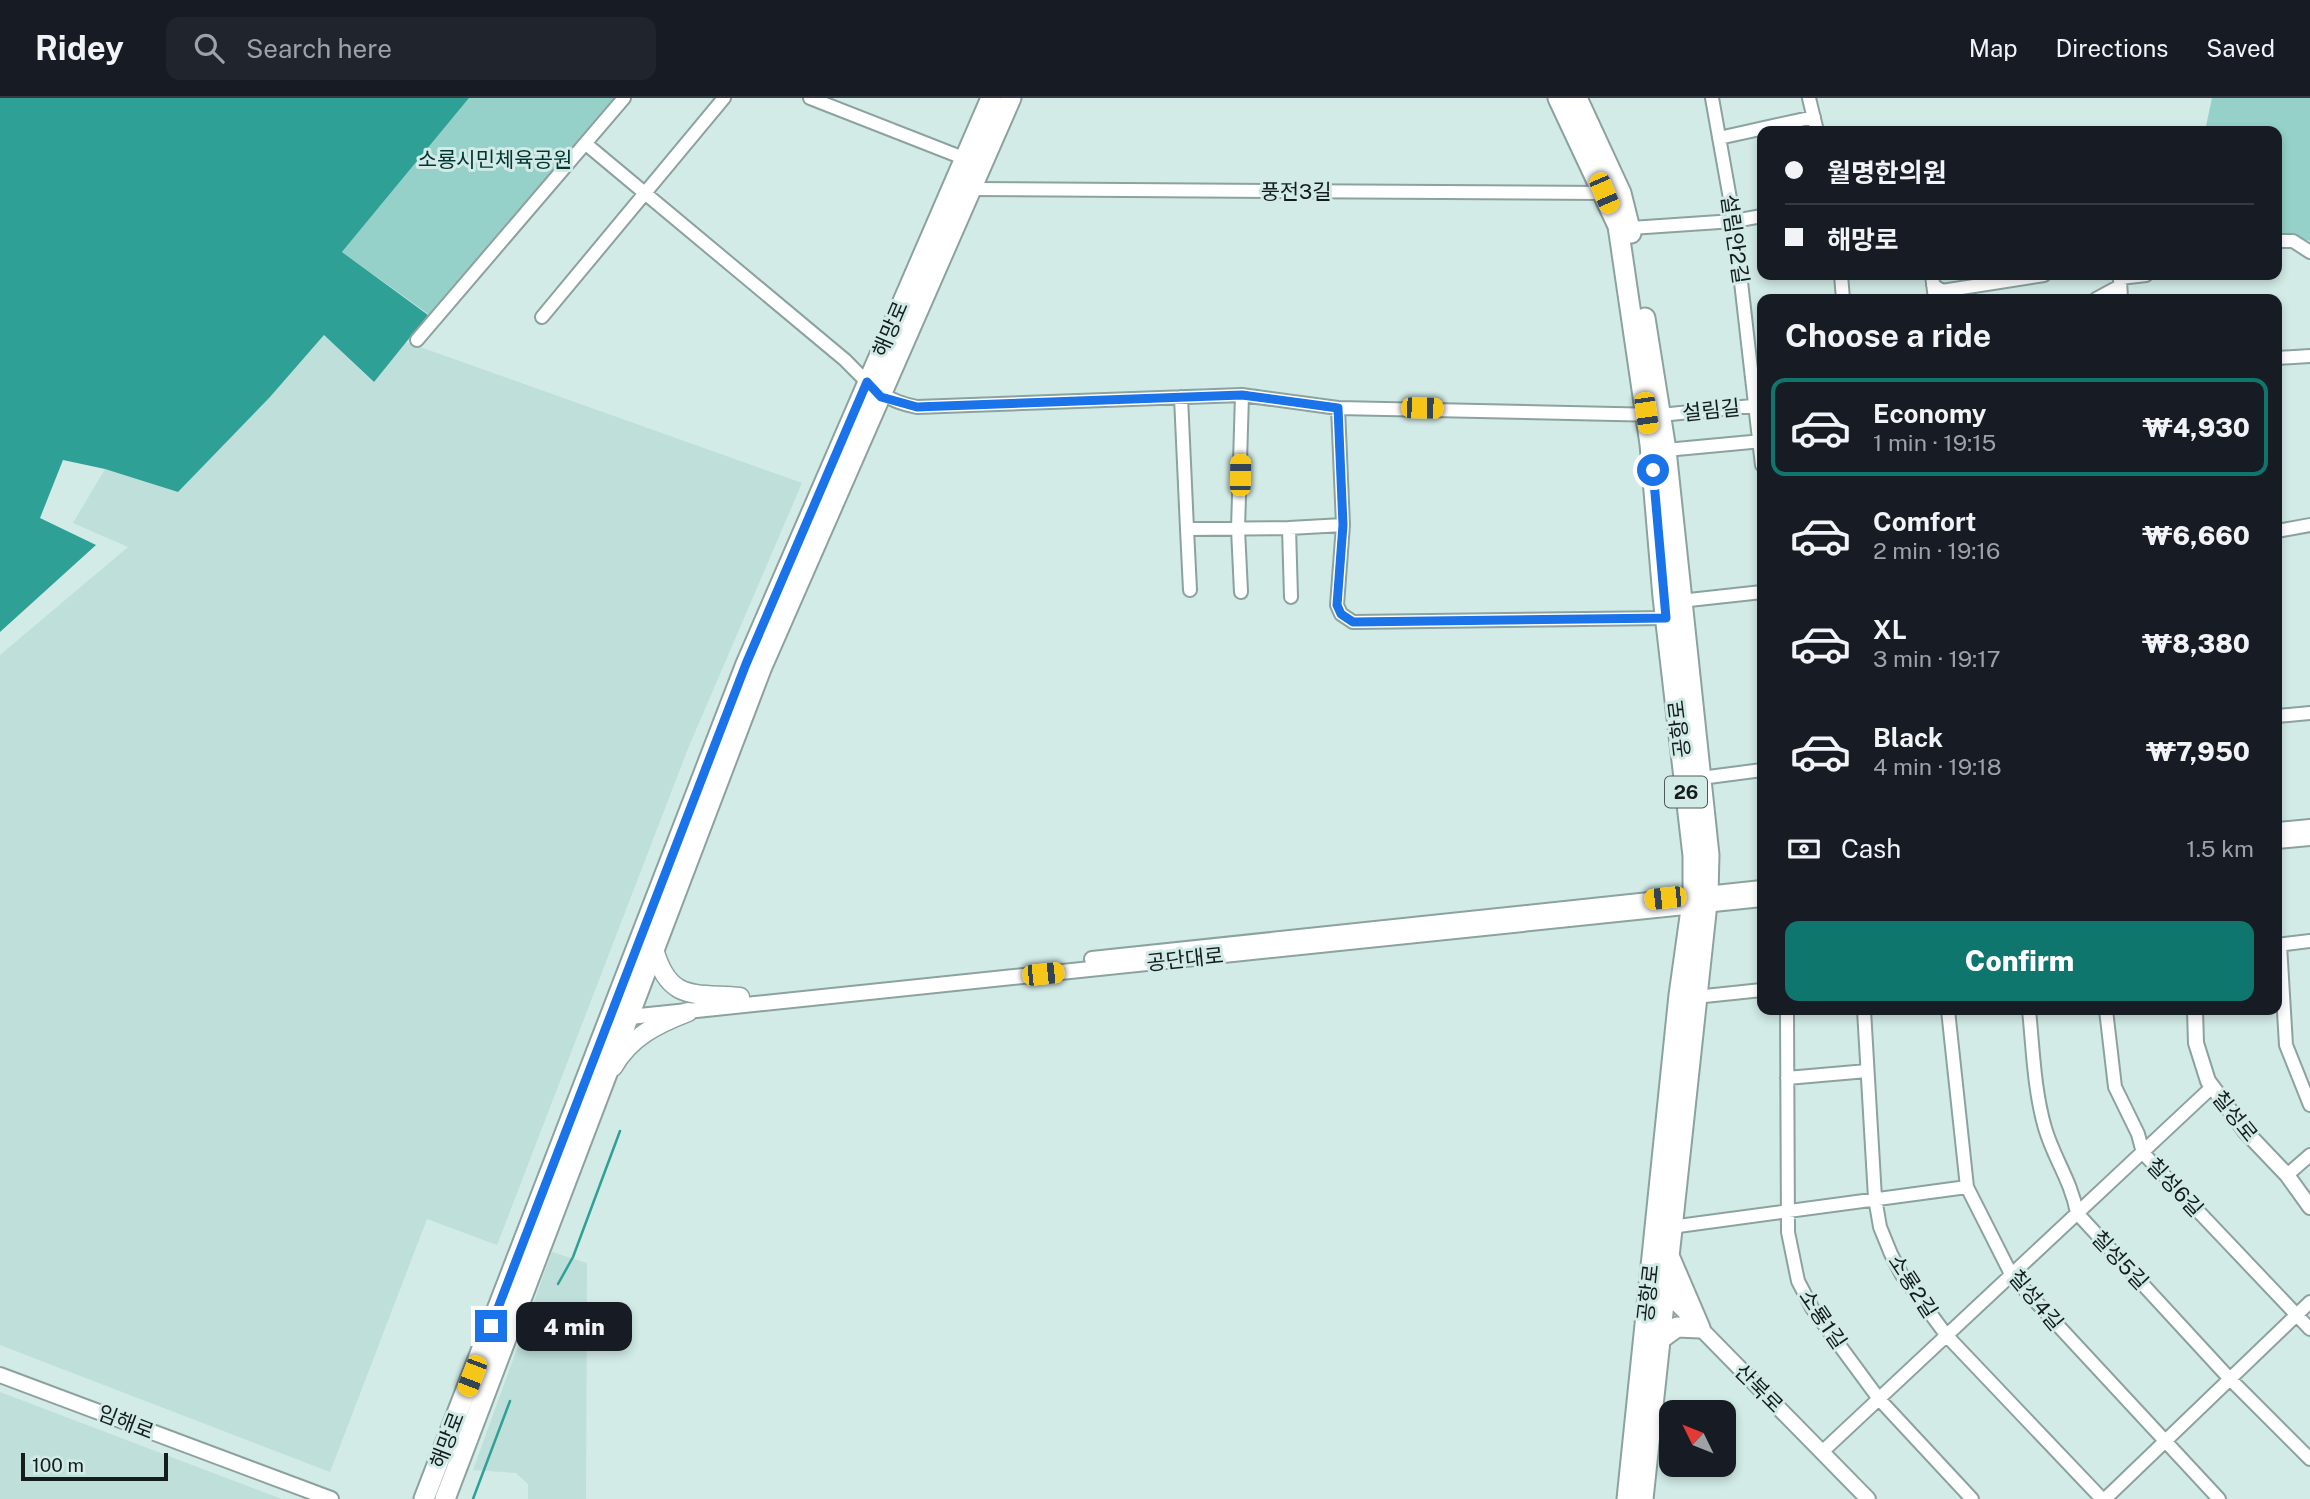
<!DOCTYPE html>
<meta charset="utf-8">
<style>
body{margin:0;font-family:"Public Sans","Noto Sans KR",sans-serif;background:#20242c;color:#f1f3f6;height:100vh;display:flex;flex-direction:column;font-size:26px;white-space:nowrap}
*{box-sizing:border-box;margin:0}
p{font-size:23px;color:#9ea1a6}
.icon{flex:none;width:38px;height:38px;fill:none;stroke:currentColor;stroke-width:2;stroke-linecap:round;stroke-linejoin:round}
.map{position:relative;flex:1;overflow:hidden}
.sheet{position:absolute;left:1757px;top:196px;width:525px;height:721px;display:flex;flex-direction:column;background:#171b24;border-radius:14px;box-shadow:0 4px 10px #0003}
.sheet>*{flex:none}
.hud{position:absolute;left:1757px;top:28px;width:525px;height:154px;border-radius:14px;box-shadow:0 4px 10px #0003;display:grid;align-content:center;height:154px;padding:0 28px;background:#171b24}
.needle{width:46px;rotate:313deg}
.fabs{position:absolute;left:1659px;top:1302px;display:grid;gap:14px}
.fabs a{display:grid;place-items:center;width:77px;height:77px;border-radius:14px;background:#171b24;box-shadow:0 4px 10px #0003;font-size:35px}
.scale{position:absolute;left:21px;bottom:18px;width:147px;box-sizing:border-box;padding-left:7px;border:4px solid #141d1c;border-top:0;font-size:19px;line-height:24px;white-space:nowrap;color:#141d1c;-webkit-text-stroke:5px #d2ebe7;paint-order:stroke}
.end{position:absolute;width:32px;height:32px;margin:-16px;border:9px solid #1a73e8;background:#fff;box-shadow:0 0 0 4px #fff}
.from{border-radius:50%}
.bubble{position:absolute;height:49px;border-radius:14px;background:#171b24;box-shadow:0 4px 10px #0003;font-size:23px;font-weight:800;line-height:49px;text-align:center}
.car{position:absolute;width:21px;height:42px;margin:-21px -10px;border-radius:9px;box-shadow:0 0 5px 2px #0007;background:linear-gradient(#f5c518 24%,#345 0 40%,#f5c518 0 76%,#345 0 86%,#f5c518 0)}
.hud b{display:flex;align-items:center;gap:24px;height:66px;font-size:26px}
.hud b+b{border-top:2px solid #363941}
.hud i{width:18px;height:18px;background:#f1f3f6}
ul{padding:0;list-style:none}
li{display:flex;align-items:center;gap:21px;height:98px;margin:0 14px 10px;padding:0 14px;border:4px solid transparent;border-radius:14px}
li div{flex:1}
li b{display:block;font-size:26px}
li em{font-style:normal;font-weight:800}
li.active{border-color:#0f766e}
li>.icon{width:63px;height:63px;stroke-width:1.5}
h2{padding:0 28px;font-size:32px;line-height:84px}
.pay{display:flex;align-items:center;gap:18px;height:77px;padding:0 28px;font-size:26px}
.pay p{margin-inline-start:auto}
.cta{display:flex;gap:14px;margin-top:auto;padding:14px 28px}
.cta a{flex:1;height:80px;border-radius:14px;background:#0f766e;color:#fff;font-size:28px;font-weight:800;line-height:80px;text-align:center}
header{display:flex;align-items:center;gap:42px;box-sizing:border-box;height:98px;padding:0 35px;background:#171b24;border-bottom:2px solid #363941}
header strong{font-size:33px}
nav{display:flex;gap:38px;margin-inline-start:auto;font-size:24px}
.search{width:490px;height:63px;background:#20242c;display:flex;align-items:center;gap:18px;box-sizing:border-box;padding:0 24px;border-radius:14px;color:#9ea1a6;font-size:26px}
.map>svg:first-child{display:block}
.built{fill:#bedfda}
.green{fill:#95d1c9}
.water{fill:#2fa095}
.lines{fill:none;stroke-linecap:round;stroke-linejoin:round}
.stream{stroke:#2fa095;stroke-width:2.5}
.minor-casing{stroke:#8ba29f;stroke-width:16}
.tertiary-casing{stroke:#8ba29f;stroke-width:18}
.secondary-casing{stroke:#8ba29f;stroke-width:21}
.primary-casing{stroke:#8ba29f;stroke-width:23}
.minor{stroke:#fff;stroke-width:12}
.tertiary{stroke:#fff;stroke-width:14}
.secondary{stroke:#fff;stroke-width:18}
.primary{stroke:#fff;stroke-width:19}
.route{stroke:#1a73e8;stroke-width:9}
.labels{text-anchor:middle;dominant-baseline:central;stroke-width:6;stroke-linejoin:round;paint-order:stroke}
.shield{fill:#d2ebe7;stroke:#4d5b59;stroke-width:2}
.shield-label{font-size:19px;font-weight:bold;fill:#141d1c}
.park-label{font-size:21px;fill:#003531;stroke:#d2ebe7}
.street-label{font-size:21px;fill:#141d1c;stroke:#d2ebe7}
</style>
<header>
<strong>Ridey</strong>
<div class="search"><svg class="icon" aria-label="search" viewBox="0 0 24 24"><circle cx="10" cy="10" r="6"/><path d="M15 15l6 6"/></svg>Search here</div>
<nav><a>Map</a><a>Directions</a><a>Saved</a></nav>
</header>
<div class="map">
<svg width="2310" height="1401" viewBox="0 0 2310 1401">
<rect width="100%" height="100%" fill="#d2ebe7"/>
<path class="built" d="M324 237 373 284 406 244 802 385 689 648 497 1147 427 1121 330 1374 0 1247V557L128 449 73 425 105 371 178 394 270 299Z
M552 1154 587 1165 586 1401H528V1386L516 1375 473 1372Z
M0 1294 282 1401H0Z"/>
<path class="green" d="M469 0H624L435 221 342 154Z
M2212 0H2310V143L2277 134V33H2205Z"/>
<path class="water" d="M0 0H469L342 154 428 217 374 284 324 237 270 299 178 394 105 371 63 362 40 420 96 447 0 534Z"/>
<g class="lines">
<path class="stream" d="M558 1186 573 1159 620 1033
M473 1401 510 1303"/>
<defs>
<path id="minor" d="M810 0 971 63
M1712 0 1734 123 1762 367
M1809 0 1817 33
M1719 40 1814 19
M586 46 845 262C870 287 881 302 917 309L1242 297 1338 310 1660 317 1762 307
M970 91 1607 95
M1631 130 1734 123 1762 118
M2277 143H2293L2310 154
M1841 177 1843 201
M1932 177 1935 201
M2120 180 2146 177
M2120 181 2121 201
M1933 187 1942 193 2044 177
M2096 201 2120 188
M542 219 724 0
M417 242 624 0
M2277 260 2310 258
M1181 299 1187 431
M1338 310 1343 427 1337 507 1341 516 1353 524 1666 520
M1666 352 1762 343
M2277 433 2310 427
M1190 492 1187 431 1289 430
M1241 494 1238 431 1242 297
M1291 499 1289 430 1343 427
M1680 503 1762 494
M2277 618 2310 615
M1701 680 1762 672
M2277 847 2310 843
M2280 847 2286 947 2310 1007
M1695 899 1762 892
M1787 912 1788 1134 1798 1183 1812 1210 1879 1301 1972 1401
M1864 912 1875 1100 1880 1129 1891 1156 1902 1177 1947 1238 2102 1401
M1948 912 1967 1089 2012 1178 2219 1401
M2029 912C2033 951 2034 992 2045 1030 2054 1061 2071 1082 2077 1115L2230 1281 2310 1361
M2106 912 2115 989 2138 1036 2143 1055 2310 1231
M1787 980 1867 973
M2287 1077 2310 1057
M1671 1129 1967 1089
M1822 1354 2212 989
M2105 1401 2310 1204"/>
<path id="tertiary" d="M2277 732 2310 729
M2277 743 2310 740
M1092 861 1762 790
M2195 912 2196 945 2208 983 2246 1034 2287 1077 2310 1109
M620 920 1762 801
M1661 1190 1868 1401
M0 1277 331 1401"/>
<path id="secondary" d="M654 851C669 904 693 895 740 899
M613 969C630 939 657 926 688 914"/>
<path id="primary" d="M1558 0 1618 128 1650 346 1663 499 1693 758V797L1679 897 1627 1401
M1577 0 1621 95 1631 135
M1670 1160 1700 1230
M1659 1242 1677 1229 1700 1230
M424 1401 746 566 991 0
M445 1401 761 571 1011 0
M1643 1401 1708 796 1709 757 1666 352 1645 220"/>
</defs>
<use href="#minor" class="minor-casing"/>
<use href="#tertiary" class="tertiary-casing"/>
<use href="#secondary" class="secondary-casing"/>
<use href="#primary" class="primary-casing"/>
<use href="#minor" class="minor"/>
<use href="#tertiary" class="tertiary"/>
<use href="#secondary" class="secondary"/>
<use href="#primary" class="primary"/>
</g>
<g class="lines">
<path class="route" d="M491 1228 746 566 867 284 881 299 917 309 1242 297 1338 310 1343 427 1337 507 1341 516 1353 524 1666 520 1653 372"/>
</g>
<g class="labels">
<rect class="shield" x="1665" y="678.5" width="42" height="31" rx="5"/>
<g class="shield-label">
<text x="1686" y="694">26</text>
</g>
<g class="park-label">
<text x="495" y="61">소룡시민체육공원</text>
</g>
<g class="street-label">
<text x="1296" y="93">풍전3길</text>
<text transform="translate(1735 141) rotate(82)">설림안2길</text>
<text transform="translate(890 231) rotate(-67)">해망로</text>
<text transform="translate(1711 312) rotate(-6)">설림길</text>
<text transform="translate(1679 631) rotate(-97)">공항로</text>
<text transform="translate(1185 861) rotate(-6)">공단대로</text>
<text transform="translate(2235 1018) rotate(51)">칠성로</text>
<text transform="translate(2175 1089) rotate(47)">칠성6길</text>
<text transform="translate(2120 1162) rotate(47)">칠성5길</text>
<text transform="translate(1913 1188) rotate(57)">소룡2길</text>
<text transform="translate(1648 1195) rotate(-84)">공항로</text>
<text transform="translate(2036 1202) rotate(50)">칠성4길</text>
<text transform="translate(1823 1221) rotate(56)">소룡1길</text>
<text transform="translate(1759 1290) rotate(45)">산북로</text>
<text transform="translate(126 1324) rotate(21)">임해로</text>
<text transform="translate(447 1342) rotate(-69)">해망로</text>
</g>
</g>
</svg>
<div class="fabs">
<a><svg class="needle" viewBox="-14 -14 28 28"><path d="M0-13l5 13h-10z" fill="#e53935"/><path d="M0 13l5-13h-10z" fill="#9ea1a6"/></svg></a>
</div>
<div class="scale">100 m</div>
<i class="end from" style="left:1653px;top:372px"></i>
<i class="end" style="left:491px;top:1228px"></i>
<div class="bubble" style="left:516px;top:1204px;width:116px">4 min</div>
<i class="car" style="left:1604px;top:95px;rotate:157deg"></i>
<i class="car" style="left:1422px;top:310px;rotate:91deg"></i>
<i class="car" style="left:1646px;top:315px;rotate:172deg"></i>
<i class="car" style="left:1240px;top:377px;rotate:1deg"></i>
<i class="car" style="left:1665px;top:800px;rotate:264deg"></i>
<i class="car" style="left:1043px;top:876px;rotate:84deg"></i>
<i class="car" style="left:472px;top:1278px;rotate:201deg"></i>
<div class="hud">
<b><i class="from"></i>월명한의원</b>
<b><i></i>해망로</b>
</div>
<section class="sheet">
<h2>Choose a ride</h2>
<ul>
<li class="active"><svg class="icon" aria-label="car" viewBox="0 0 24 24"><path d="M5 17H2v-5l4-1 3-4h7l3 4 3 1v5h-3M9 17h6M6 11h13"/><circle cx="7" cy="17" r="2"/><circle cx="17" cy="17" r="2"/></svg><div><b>Economy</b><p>1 min · 19:15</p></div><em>₩4,930</em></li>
<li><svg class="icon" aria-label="car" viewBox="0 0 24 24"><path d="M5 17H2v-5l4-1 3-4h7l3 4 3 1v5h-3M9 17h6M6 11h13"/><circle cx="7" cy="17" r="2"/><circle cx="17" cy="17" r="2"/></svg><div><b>Comfort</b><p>2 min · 19:16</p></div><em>₩6,660</em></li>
<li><svg class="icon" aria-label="car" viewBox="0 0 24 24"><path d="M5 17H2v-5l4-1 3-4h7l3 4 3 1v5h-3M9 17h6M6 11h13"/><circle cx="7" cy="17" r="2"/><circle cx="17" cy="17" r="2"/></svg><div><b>XL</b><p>3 min · 19:17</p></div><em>₩8,380</em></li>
<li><svg class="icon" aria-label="car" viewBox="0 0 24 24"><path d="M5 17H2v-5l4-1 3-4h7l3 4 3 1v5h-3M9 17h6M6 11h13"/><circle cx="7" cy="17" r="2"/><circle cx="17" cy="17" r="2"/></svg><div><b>Black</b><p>4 min · 19:18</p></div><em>₩7,950</em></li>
</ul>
<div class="pay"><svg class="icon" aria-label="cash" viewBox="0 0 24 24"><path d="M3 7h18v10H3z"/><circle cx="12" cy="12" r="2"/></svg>Cash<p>1.5 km</p></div>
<div class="cta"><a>Confirm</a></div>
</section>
</div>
